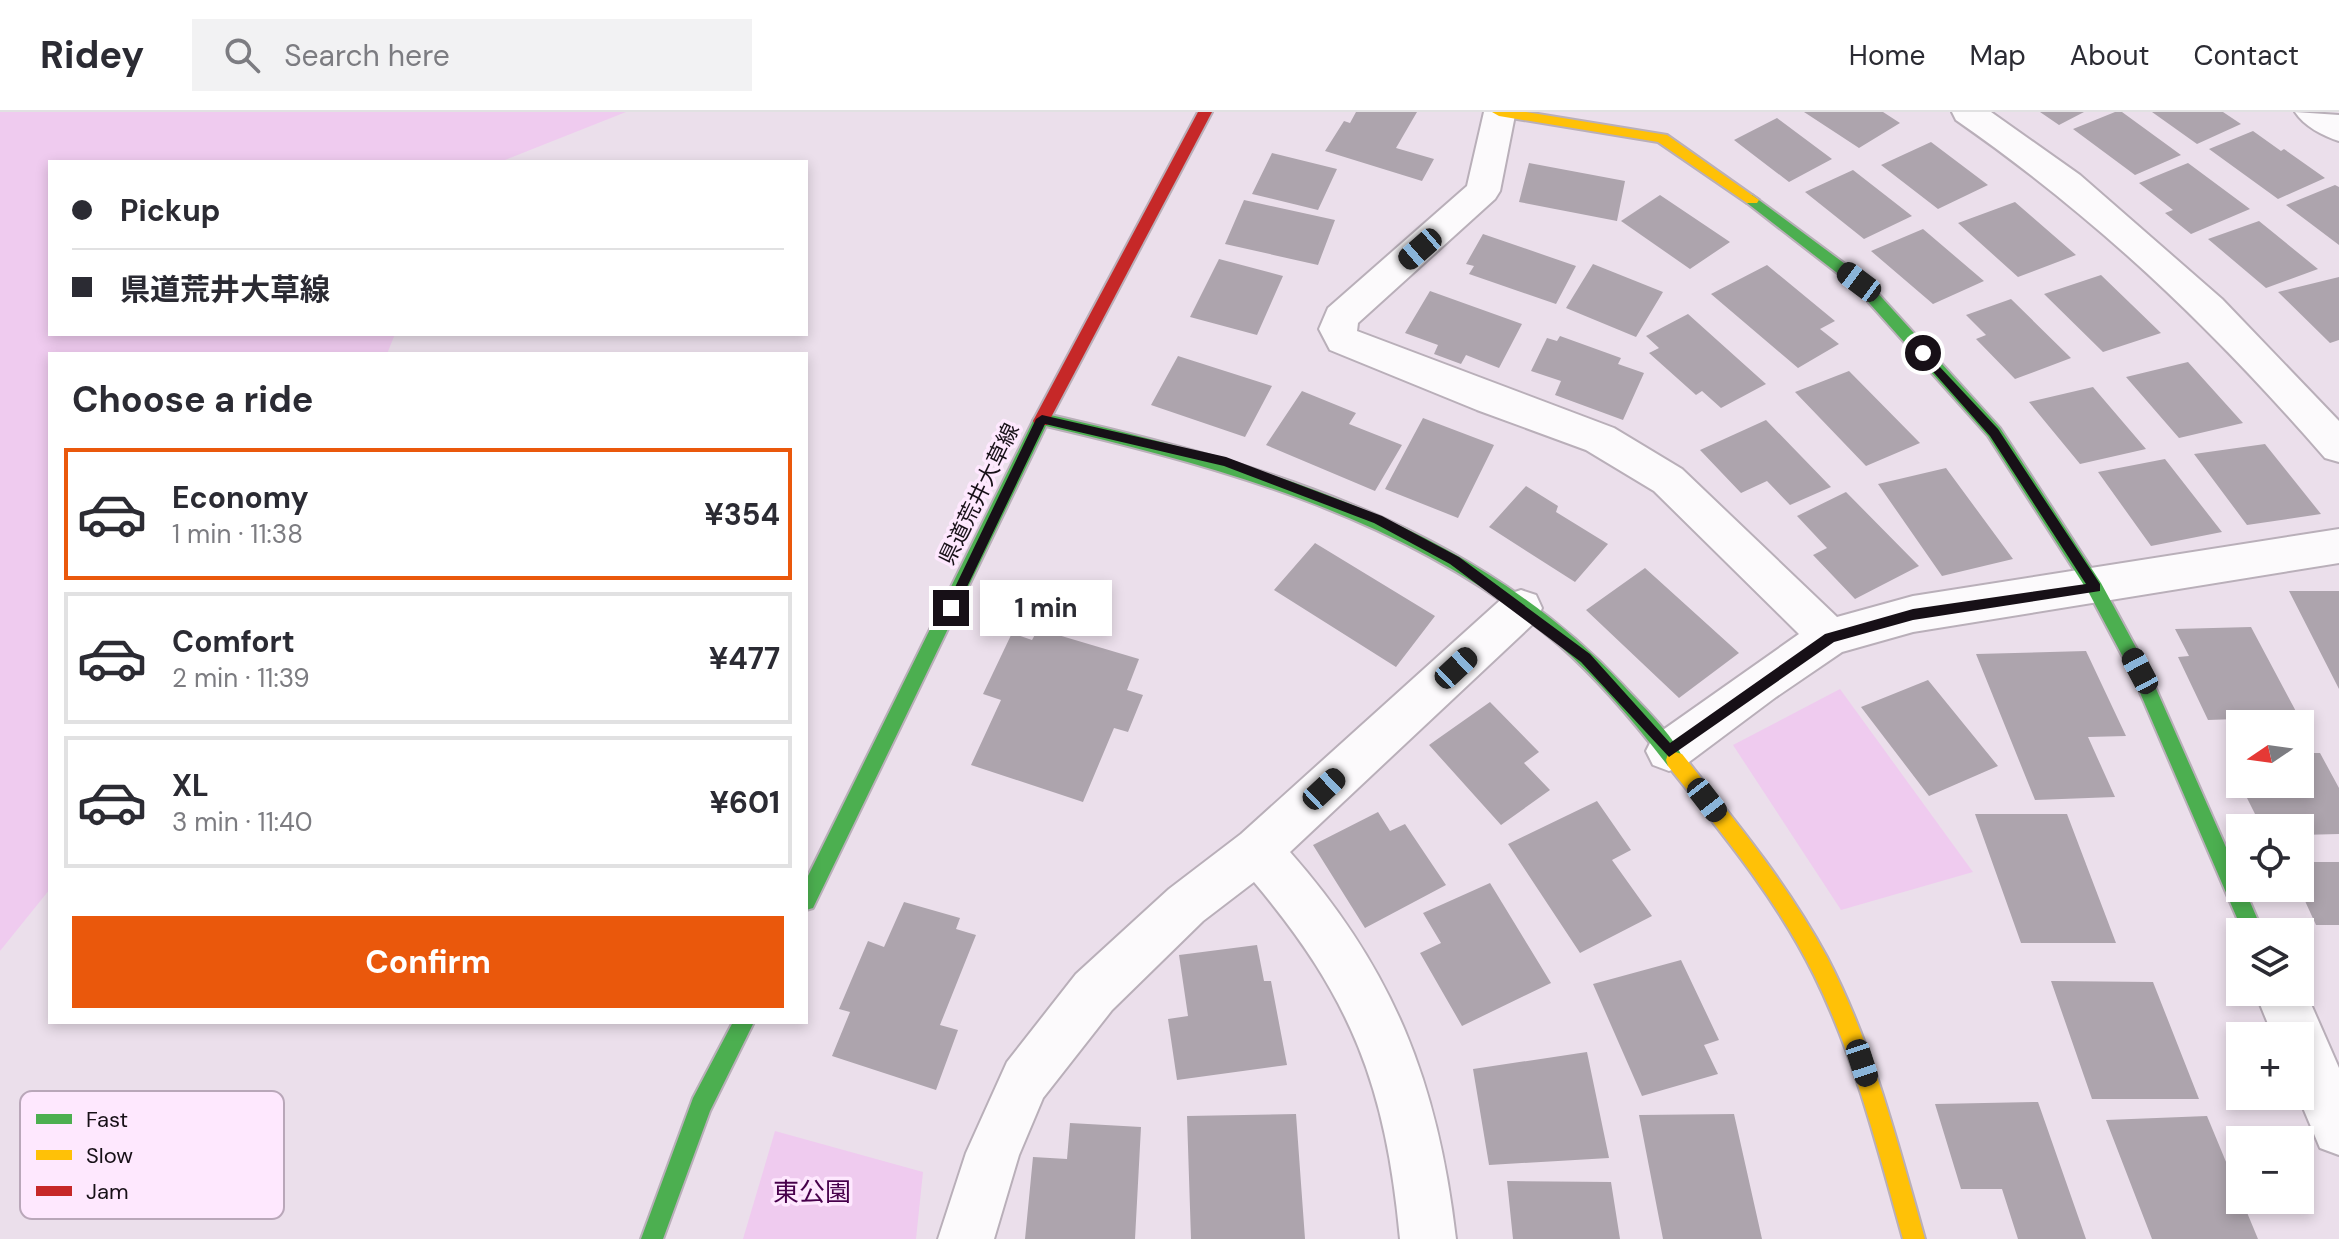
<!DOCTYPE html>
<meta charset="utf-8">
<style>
body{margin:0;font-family:"DM Sans","Noto Sans JP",sans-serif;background:#f2f2f3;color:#2b2b33;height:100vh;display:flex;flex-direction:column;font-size:30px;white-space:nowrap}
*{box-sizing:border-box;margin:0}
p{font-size:26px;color:#7c7c81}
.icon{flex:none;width:44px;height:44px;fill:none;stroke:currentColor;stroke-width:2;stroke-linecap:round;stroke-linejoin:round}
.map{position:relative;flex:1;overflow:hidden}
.sheet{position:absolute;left:48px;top:240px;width:760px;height:672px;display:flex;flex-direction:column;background:#fff;border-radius:0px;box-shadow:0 4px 12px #0003}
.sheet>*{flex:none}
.banner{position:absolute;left:48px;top:48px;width:760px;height:176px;border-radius:0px;box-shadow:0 4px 12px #0003;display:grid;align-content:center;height:176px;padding:0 24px;background:#fff}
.needle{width:52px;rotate:257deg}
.tools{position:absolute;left:2226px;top:598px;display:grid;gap:16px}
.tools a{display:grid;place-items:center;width:88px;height:88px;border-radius:0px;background:#fff;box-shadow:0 4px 12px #0003;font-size:40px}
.end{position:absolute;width:36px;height:36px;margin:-18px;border:10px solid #171017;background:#fff;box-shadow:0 0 0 4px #fff}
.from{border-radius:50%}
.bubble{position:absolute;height:56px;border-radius:0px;background:#fff;box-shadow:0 4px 12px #0003;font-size:26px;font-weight:700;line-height:56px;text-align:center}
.car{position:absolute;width:24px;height:48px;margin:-24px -12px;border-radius:10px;box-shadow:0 0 6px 2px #0007;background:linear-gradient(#222 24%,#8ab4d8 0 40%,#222 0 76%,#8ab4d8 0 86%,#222 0)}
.banner b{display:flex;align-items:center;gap:28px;height:76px;font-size:30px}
.banner b+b{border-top:2px solid #e1e1e2}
.banner i{width:20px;height:20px;background:#2b2b33}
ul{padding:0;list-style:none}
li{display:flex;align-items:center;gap:24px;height:132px;margin:0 16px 12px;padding:0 8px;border:4px solid #e1e1e2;border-radius:0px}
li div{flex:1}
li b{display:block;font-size:30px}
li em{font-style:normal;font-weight:700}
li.current{border-color:#ea580c}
li>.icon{width:72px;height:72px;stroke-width:1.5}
h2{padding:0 24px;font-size:36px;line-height:96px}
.button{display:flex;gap:16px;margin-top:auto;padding:16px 24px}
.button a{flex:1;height:92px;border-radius:0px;background:#ea580c;color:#fff;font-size:32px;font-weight:700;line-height:92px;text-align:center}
header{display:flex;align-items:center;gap:48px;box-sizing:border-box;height:112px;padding:0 40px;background:#fff;border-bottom:2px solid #e1e1e2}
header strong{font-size:38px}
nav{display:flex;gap:44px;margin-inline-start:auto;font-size:28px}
.search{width:560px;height:72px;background:#f2f2f3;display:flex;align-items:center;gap:20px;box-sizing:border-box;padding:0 28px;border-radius:0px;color:#7c7c81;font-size:30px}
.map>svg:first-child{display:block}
.green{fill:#efcbef}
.building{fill:#ada4ad}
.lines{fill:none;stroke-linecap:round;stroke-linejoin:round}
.street-casing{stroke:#b9afb9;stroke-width:4}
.fast-casing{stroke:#b9afb9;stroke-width:4}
.slow-casing{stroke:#b9afb9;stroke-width:4}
.jam-casing{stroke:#b9afb9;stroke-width:4}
.street{fill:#fcfafc;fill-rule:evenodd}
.fast{fill:#4caf50;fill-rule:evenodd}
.slow{fill:#ffc107;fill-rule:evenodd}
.jam{fill:#c62828;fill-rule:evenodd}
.route{fill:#171017}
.labels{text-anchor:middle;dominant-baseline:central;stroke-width:7;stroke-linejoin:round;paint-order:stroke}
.street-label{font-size:22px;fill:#171017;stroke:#fee8fe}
.near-park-label{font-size:26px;fill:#47004b;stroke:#fee8fe}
.key{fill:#fee8fe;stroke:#b9a7b9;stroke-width:2}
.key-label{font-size:22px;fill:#171017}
</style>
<header>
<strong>Ridey</strong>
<div class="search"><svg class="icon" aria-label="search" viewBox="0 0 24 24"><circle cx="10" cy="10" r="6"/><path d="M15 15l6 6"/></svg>Search here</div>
<nav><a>Home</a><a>Map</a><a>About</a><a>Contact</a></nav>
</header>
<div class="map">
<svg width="2339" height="1127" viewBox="0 0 2339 1127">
<rect width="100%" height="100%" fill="#ebdfeb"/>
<path class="green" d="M0 0H626L500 50H50V222H395L387 242H50V777L0 839Z
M1840 577 1973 760 1841 798 1733 633Z
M775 1019 923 1060 916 1127H743Z"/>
<path class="building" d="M1356 0H1417L1396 36 1434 47 1422 69 1325 39 1344 9 1350 11Z
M1804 0H1883L1900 11 1859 36Z
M2040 0H2084L2059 13Z
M2115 0H2122L2181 43 2135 63 2073 17Z
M2152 0H2223L2241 12 2197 32Z
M1777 6 1832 47 1789 70 1734 28Z
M2253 19 2281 39 2284 37 2325 66 2278 87 2209 37Z
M1931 30 1988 73 1938 97 1881 53Z
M1272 41 1337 57 1318 98 1252 82Z
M1529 51 1625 69 1617 109 1519 90Z
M2188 51 2250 97 2191 122 2165 101 2173 98 2139 71Z
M1853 58 1912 104 1864 127 1805 80Z
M2335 73 2339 75V133L2286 93Z
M1660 83 1730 130 1690 157 1621 109Z
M1244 88 1335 108 1318 153 1225 132Z
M2015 90 2076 143 2018 165 1958 111Z
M2259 109 2318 157 2266 176 2208 127Z
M1923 117 1984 169 1933 192 1871 139Z
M1483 122 1576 154 1556 192 1469 162 1474 154 1466 152Z
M1219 147 1283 164 1257 223 1190 205Z
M1593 152 1663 180 1636 225 1566 196Z
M1767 153 1835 209 1820 217 1839 232 1798 256 1711 182Z
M2101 163 2161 221 2103 240 2044 182Z
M2339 165V228L2330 231 2278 180Z
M1430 179 1522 212 1499 256 1466 243 1461 252 1434 242 1438 233 1405 221Z
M2011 187 2071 246 2015 267 1976 227 1986 223 1966 203Z
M1688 202 1766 272 1721 296 1702 279 1696 283 1649 241 1659 236 1646 224Z
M1560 224 1621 246 1618 252 1644 261 1623 308 1555 283 1561 269 1531 259 1547 226 1557 229Z
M1178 244 1272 274 1245 325 1151 293Z
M2188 250 2243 311 2179 326 2126 265Z
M1849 259 1920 331 1866 354 1795 280Z
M2093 275 2146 337 2080 352 2029 290Z
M1302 279 1356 301 1349 312 1402 333 1375 379 1266 333Z
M1423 306 1494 333 1458 406 1385 377Z
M1766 308 1831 375 1790 393 1767 369 1741 381 1700 338Z
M2265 332 2321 402 2247 413 2194 342Z
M2165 347 2222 420 2151 434 2098 360Z
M1946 356 2013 447 1942 464 1878 372Z
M1526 374 1558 394 1556 400 1608 432 1575 470 1489 415Z
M1846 380 1919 454 1855 487 1813 443 1827 436 1797 404Z
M1315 431 1435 504 1396 555 1274 478Z
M1645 456 1739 541 1679 586 1586 498Z
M2289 479H2339V577Z
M2251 515 2299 605 2208 608 2178 545 2189 544 2175 517Z
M1038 517 1139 547 1127 578 1143 583 1128 620 1114 616 1083 690 971 653 1001 588 983 582 1012 521 1032 528Z
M2086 539 2126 624 2088 625 2115 685 2035 688 1976 542Z
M1928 568 1998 654 1929 684 1861 595Z
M1490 590 1539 640 1524 651 1550 678 1501 713 1429 633Z
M2300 641H2320L2339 676V722L2300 723V716H2262L2240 672H2300Z
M2226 642H2240V671Z
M1597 689 1631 738 1612 748 1652 804 1580 841 1508 732Z
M1378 700 1390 719 1405 712 1446 773 1365 816 1313 733Z
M1975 702H2067L2116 831H2021Z
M2300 750H2339V813H2316L2300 778Z
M1490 771 1551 871 1462 914 1420 841 1441 831 1423 801Z
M904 790 960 806 956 817 976 823 940 913 958 918 936 978 832 944 850 900 839 897 868 829 884 835Z
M1257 833 1264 869H1271L1287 953 1177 968 1168 907 1188 904 1179 843Z
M1681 848 1719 928 1704 933 1718 962 1642 984 1593 872Z
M2051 869 2153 870 2199 987H2092Z
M1587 940 1609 1046 1489 1053 1473 957Z
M2038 990 2086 1127H2018L2002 1077H1961L1935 992Z
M1296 1002 1305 1127H1191L1187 1004Z
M1734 1002 1762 1127H1663L1639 1003Z
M2207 1004 2258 1127H2152L2106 1008Z
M1070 1011 1141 1015 1135 1127H1025L1033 1045 1067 1047Z
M1507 1069 1611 1070 1620 1127H1513Z"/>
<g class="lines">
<defs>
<path id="street" d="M1484 0H1514L1515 3 1500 79 1495 87 1358 211 1357 219 1614 316 1682 357 1837 505 1913 484 2339 417V451L1913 520 1842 540 1776 585 1685 653 1669 659 1653 653 1646 639 1653 625 1799 522 1654 379 1586 338 1477 298 1330 238 1319 217 1328 196 1467 74Z
M1952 0H1991L2080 63 2222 187 2339 309V350L2325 346C2212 216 2097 106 1956 8Z
M2295 0 2339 3V29C2323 24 2304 14 2295 0Z
M1521 478 1536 483 1542 496 1536 509 1290 740C1394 858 1438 971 1456 1127H1400C1386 976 1352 886 1254 770L1203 809 1112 898 1043 986 1019 1043 994 1127H938L966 1041 1007 950 1076 862 1169 777 1241 722 1506 483Z
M2300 867 2339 956V1043L2320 1036 2298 984 2300 924H2273L2255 880H2300Z"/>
<path id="fast" d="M1752 83 1864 166 2000 316 2101 471 2146 554 2240 767V776H2244L2263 820H2243L2132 562 2089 481 1988 324 1854 174 1747 91V85Z
M1042 301C1253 349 1470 409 1623 573 1643 595 1672 621 1684 648L1682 654 1675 656 1668 654C1635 611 1600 569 1559 533 1413 408 1230 357 1046 314L813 796 806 798V768L1034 307Z
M733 910H754L710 999 663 1127H641L693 986Z"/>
<path id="slow" d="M1492 0H1526L1667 23 1759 88 1757 91H1747L1658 30 1499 4Z
M1675 640 1682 642C1734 707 1787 771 1827 845 1873 933 1898 1032 1925 1127H1903C1878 1038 1855 946 1814 863 1776 786 1721 720 1668 654L1666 648 1668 642Z"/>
<path id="jam" d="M1198 0H1212L1047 313H1035L1033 309Z"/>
</defs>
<use href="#street" class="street-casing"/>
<use href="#fast" class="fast-casing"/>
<use href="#slow" class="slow-casing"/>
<use href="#jam" class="jam-casing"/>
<use href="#street" class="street"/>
<use href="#fast" class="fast"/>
<use href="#slow" class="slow"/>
<use href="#jam" class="jam"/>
</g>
<path class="route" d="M1923 237 1998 317 2100 472V479L1913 508 1834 530 1669 645 1581 550 1450 452 1374 411 1224 354 1045 312 955 500 951 501 945 496 1036 307 1042 303 1226 345 1382 404 1459 445 1590 542 1670 631 1825 522 1913 497 2086 472 1990 324 1919 244V238Z"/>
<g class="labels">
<g class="street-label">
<text transform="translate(979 382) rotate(-64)">県道荒井大草線</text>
</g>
<g class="near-park-label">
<text x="812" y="1080">東公園</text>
</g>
</g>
<rect x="20" y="979" width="264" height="128" rx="12" class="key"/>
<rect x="36" y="1002" width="36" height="10" fill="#4caf50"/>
<rect x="36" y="1038" width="36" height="10" fill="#ffc107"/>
<rect x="36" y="1074" width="36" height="10" fill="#c62828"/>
<g class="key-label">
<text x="86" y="1015">Fast</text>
<text x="86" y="1051">Slow</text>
<text x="86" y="1087">Jam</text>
</g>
</svg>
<div class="tools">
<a><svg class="needle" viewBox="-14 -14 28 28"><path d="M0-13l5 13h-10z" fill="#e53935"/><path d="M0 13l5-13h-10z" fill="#7c7c81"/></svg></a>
<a><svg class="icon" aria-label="locate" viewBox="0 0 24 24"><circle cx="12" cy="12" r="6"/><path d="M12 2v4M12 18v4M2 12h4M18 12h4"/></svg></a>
<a><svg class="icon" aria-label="layers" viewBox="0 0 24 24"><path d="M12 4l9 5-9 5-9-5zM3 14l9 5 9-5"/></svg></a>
<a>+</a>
<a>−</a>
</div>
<i class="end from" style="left:1923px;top:241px"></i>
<i class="end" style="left:951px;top:496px"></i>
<div class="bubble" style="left:980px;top:468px;width:132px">1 min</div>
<i class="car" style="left:1420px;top:137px;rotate:229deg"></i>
<i class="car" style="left:1859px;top:170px;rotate:307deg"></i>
<i class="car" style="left:1456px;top:556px;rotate:47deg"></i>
<i class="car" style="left:2140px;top:559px;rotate:332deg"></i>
<i class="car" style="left:1324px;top:677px;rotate:47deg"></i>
<i class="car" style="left:1707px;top:688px;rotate:142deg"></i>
<i class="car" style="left:1862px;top:951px;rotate:162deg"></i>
<div class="banner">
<b><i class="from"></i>Pickup</b>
<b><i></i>県道荒井大草線</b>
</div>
<section class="sheet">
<h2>Choose a ride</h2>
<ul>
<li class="current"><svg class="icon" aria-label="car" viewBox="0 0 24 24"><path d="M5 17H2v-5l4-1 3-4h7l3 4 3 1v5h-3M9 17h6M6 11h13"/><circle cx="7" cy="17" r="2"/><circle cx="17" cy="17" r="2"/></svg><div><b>Economy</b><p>1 min · 11:38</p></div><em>¥354</em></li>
<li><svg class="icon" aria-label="car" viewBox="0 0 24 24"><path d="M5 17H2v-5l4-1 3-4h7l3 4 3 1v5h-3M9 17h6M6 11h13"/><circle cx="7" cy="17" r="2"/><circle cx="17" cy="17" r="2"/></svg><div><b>Comfort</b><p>2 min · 11:39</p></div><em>¥477</em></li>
<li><svg class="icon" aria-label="car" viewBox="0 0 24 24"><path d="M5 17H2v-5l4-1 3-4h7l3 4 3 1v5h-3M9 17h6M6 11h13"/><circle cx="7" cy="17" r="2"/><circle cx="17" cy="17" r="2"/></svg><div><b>XL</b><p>3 min · 11:40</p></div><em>¥601</em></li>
</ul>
<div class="button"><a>Confirm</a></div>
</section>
</div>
